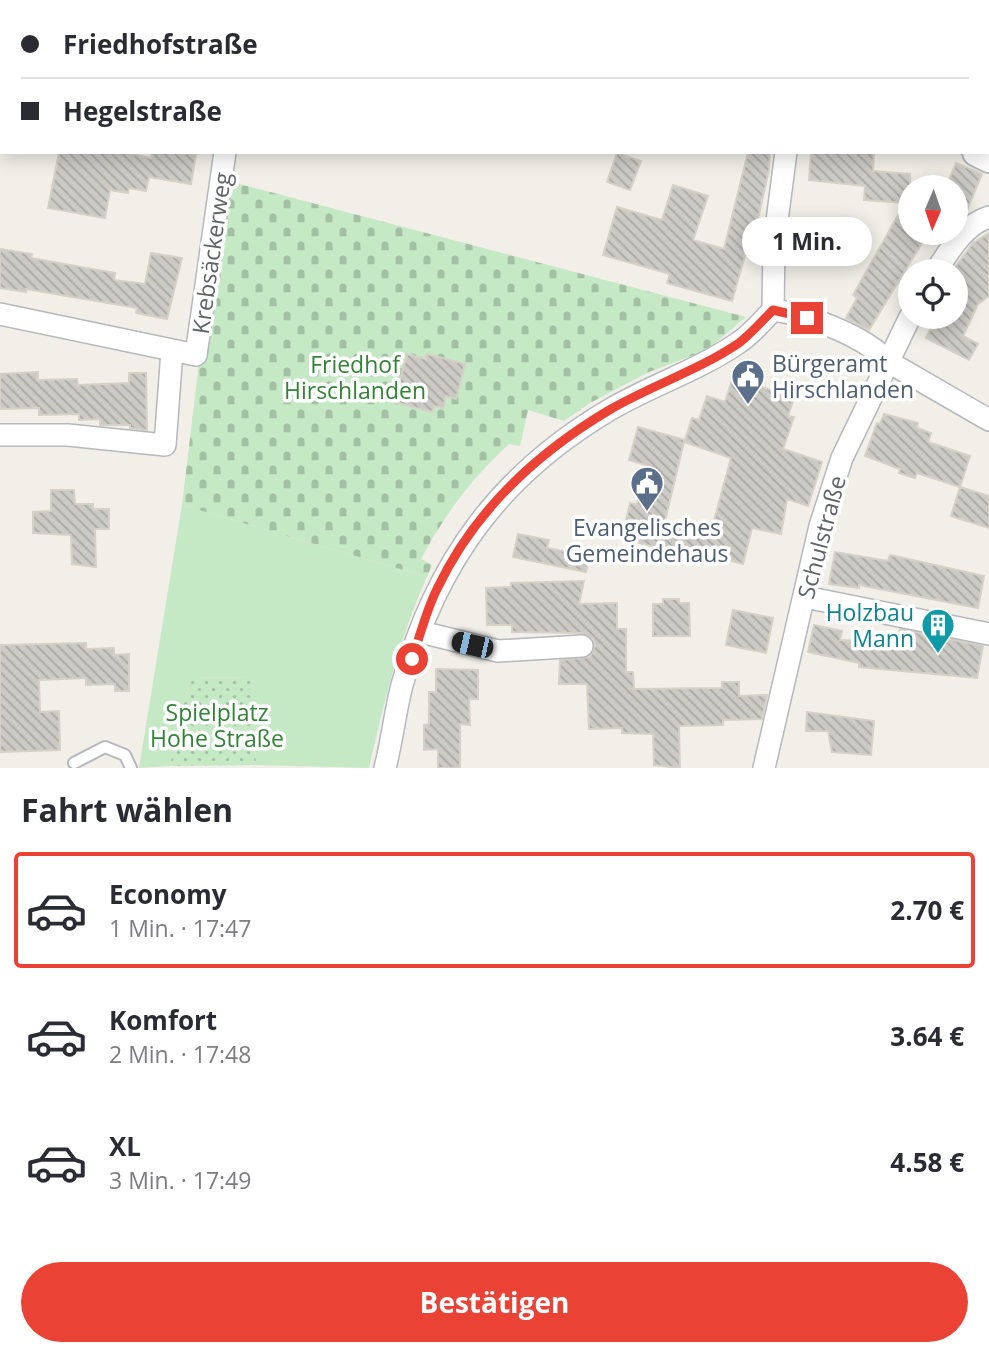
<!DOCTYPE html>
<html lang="de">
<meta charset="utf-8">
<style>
body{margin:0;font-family:"Open Sans",sans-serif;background:#f7f7f7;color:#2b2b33;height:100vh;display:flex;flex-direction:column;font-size:26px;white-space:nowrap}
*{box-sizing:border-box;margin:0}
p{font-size:23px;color:#7c7c81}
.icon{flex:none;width:38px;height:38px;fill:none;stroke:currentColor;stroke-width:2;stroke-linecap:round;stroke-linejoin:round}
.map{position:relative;height:768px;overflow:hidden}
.side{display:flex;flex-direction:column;background:#fff;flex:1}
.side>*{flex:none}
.guide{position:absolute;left:0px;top:0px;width:990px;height:154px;box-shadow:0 4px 18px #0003;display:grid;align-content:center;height:154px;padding:0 21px;background:#fff}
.needle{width:46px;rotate:182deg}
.fabs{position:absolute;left:898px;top:175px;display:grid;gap:14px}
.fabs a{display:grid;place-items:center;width:70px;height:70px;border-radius:50%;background:#fff;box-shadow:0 4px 18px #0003;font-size:35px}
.end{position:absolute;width:32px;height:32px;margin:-16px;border:9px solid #ea4335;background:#fff;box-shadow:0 0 0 4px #fff}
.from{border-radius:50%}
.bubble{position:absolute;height:49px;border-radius:24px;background:#fff;box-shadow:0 4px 18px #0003;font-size:23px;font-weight:700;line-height:49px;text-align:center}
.car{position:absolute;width:21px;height:42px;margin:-21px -10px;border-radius:9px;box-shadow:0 0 5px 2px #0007;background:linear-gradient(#222 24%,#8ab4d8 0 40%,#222 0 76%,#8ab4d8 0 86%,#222 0)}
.guide b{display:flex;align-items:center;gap:24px;height:66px;font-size:26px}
.guide b+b{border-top:2px solid #e1e1e2}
.guide i{width:18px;height:18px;background:#2b2b33}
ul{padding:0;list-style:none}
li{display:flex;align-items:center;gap:21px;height:116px;margin:0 14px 10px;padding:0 7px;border:4px solid transparent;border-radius:7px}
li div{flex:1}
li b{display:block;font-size:26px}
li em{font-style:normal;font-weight:700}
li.active{border-color:#ea4335}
li>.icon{width:63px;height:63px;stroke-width:1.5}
h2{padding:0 21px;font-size:32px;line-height:84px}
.primary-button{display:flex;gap:14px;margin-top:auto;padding:14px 21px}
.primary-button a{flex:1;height:80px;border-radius:42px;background:#ea4335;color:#fff;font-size:28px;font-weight:700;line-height:80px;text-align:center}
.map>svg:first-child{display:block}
.grass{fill:#c5e8c5}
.cemetery{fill:url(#cemetery-stones)}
.park{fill:url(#park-dots)}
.building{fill:url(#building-back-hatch);stroke:#d6d1c6;stroke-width:2;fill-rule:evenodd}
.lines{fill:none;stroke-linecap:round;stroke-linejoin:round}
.service-casing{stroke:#b5b8bc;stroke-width:14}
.minor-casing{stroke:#b5b8bc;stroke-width:24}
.tertiary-casing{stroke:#b5b8bc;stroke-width:32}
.service{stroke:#fff;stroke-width:10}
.minor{stroke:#fff;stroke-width:21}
.tertiary{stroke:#fff;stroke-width:28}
.route{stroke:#ea4335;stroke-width:9}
.labels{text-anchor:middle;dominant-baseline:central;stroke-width:7;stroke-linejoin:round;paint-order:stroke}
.street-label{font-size:23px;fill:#5f6368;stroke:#fff}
.service-label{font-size:23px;fill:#4e5e75;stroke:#fff;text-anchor:start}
.park-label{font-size:23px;fill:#348238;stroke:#fff}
.culture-label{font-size:23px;fill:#0d838f;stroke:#fff;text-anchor:end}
</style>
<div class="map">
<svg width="989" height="768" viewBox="0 0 989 768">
<defs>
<pattern id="cemetery-stones" width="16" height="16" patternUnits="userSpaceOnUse" patternTransform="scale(1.75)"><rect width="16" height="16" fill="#c5e8c5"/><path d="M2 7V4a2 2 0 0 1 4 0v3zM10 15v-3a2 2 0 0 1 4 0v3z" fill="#a3c0a4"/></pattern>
<pattern id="park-dots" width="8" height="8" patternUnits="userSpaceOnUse" patternTransform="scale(1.75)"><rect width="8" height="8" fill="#c5e8c5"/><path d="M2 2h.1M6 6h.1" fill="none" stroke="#a3c0a4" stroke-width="1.8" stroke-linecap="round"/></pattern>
<pattern id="building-back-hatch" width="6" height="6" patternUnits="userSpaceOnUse" patternTransform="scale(1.75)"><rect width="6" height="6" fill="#cccac5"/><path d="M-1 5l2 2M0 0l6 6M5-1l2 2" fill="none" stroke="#a9a8a4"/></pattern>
</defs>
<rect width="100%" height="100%" fill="#f1efe8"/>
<path class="grass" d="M182 505 427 577C399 638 384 703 369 768L256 765 252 678 190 677 170 766 139 768Z"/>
<path class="cemetery" d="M221 179 746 317 707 350 649 372 590 403 564 421 528 410 520 446 509 444C472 478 444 515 421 559L432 565 427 577 182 505Z"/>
<path class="park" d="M190 677 252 678 256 765 170 766Z"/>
<path class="building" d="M59 152H123L151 158 152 152 196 154 191 184 149 177 146 191 129 188 128 193 110 190 105 218 48 208Z
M748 152H770L769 170 755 232 752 231 732 301 667 283 670 274 603 255 617 207 662 220 673 185 708 196 693 240 724 249Z
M811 152H874L873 171 910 174V233H928L869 330 846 318 857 298 853 295 905 203 864 200 865 186 809 180Z
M617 153 641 161 630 190 607 182Z
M956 163 982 174 965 215 956 223V187H946Z
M798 225 830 228 827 258 796 256Z
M989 233V296L978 304 963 336 978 344 969 360 926 338 936 317H956V266L973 243Z
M0 249 32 254 31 258 115 273 114 280 145 284 151 253 182 258 167 319 136 313 137 308 26 289V292L0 288Z
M407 354 426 359 427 354 465 364 456 399 446 396 443 408 434 406 432 412 394 402Z
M38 372V380L77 379 78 385 129 383V373H146L147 430 130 428V425H100V419L79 420V414L39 415V408L0 409V374Z
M733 377 794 398 788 416 794 417 783 449 822 462 808 506 787 499 781 534 752 528 743 564 688 549 687 556 622 538 630 503 637 504 646 465 629 460 638 427 685 440 692 418 699 420 707 396 725 402ZM684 442 731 458 711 532 665 521Z
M884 414 918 423 917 428 931 433 928 442 970 456 960 487 989 496V528L951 516 960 487 917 473 915 478 899 473 900 469 865 456 877 423 880 424Z
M51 490H74L75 504H93V509H109V529H95L96 567 72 564 71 535 33 533V512L51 511Z
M518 534 549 540 547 548 589 556 586 572 513 557Z
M835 552 888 561 890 555 984 576 978 608 859 585V588L829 584Z
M584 581 579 604 617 603V629H626V672H633L634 689 722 688V682H739V696L767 695 762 719 723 720V725L679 726 680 768 654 765 653 734 622 733V728L589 729 587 684H559L560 660 590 657 595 646 593 638 582 633 512 632V625H487L486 588 511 587V583Z
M663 599H679V603H689L690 636H653V604H663Z
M733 610 773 618 766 653 726 645Z
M814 625 842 631 840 640 896 643 900 629 983 646 977 678 859 667V663L808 652Z
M86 643V649L114 648V655L129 654V691H115V684L86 685V678L39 680 40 712 59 711 60 750 0 752V645Z
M436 669 478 670V699H469L470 725 460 724V768H438V749L424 750V725L429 724V692H436Z
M807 712 874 721 871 755 832 752 828 731H806Z"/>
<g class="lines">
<defs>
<path id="service" d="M553 0V2
M74 763 105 747 125 755 131 768"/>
<path id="minor" d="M507 0 511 2
M883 0V2
M249 2V0
M936 271C949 251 965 224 989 217
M773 310C806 314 865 336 887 361L989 420
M0 314 196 355 225 152
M0 435H68L165 445 172 351
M805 597 989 634
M421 632 498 651 582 646
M385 768C392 741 395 712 402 685 436 562 500 474 611 409 652 385 699 370 738 343 751 335 762 321 773 310L774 244 786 152
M764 768 820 526 842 458 910 317"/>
<path id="tertiary" d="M586 0 587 2
M977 152 989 158"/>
</defs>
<use href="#service" class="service-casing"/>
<use href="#minor" class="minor-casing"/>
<use href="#tertiary" class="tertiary-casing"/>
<use href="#service" class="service"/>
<use href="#minor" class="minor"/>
<use href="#tertiary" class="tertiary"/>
</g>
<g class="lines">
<path class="route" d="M412 659C420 636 426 611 437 589 474 511 538 452 611 409 653 385 699 370 739 343 751 334 762 321 773 310L807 318"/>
</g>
<defs>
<symbol id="civic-pin" viewBox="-11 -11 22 30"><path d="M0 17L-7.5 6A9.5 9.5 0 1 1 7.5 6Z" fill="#5c6f8a" stroke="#fff"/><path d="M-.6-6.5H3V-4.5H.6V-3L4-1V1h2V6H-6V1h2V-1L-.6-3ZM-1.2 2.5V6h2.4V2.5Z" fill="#fff"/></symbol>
<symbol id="building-pin" viewBox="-11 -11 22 30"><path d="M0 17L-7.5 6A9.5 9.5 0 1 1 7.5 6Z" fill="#0f9aa8" stroke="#fff"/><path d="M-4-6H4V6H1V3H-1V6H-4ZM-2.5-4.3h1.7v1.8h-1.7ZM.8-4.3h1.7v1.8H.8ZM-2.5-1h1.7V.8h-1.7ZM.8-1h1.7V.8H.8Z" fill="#fff"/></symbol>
</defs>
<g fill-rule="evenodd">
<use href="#civic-pin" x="729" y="357" width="38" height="52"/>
<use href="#civic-pin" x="628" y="464" width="38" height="52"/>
<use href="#building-pin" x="919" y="606" width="38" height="52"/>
</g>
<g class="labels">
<g class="street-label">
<text transform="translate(211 253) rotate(-82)">Krebsäckerweg</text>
<text transform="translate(821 537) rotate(-75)">Schulstraße</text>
</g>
<g class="service-label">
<text x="772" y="363">Bürgeramt<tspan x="772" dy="26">Hirschlanden</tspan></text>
<text x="647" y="527" text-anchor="middle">Evangelisches<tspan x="647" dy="26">Gemeindehaus</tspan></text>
</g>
<g class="park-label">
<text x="355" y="364">Friedhof<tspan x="355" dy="26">Hirschlanden</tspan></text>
<text x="217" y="712">Spielplatz<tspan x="217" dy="26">Hohe Straße</tspan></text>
</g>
<g class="culture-label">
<text x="914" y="612">Holzbau<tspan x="914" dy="26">Mann</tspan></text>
</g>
</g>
</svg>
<div class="fabs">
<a><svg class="needle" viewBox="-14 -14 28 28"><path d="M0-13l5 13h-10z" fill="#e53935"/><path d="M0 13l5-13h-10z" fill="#7c7c81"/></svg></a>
<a><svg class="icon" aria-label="locate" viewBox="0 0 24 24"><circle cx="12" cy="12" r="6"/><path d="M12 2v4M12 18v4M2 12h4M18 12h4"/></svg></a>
</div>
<i class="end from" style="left:412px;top:659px"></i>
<i class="end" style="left:807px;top:318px"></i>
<div class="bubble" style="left:742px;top:217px;width:130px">1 Min.</div>
<i class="car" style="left:472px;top:645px;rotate:283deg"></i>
<div class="guide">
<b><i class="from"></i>Friedhofstraße</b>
<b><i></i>Hegelstraße</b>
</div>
</div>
<section class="side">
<h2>Fahrt wählen</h2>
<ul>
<li class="active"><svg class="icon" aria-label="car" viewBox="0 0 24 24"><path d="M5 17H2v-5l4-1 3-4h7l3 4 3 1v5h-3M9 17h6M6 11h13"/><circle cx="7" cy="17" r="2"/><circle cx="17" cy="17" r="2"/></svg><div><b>Economy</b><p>1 Min. · 17:47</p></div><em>2.70 €</em></li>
<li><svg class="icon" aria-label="car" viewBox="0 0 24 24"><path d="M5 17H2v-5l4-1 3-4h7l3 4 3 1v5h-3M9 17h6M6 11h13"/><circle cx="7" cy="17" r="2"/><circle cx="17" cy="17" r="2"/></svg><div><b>Komfort</b><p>2 Min. · 17:48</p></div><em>3.64 €</em></li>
<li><svg class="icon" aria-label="car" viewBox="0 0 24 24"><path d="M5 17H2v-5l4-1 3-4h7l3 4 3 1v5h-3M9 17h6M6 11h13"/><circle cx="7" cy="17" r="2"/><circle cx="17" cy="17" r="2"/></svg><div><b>XL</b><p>3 Min. · 17:49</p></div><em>4.58 €</em></li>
</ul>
<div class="primary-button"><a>Bestätigen</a></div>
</section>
